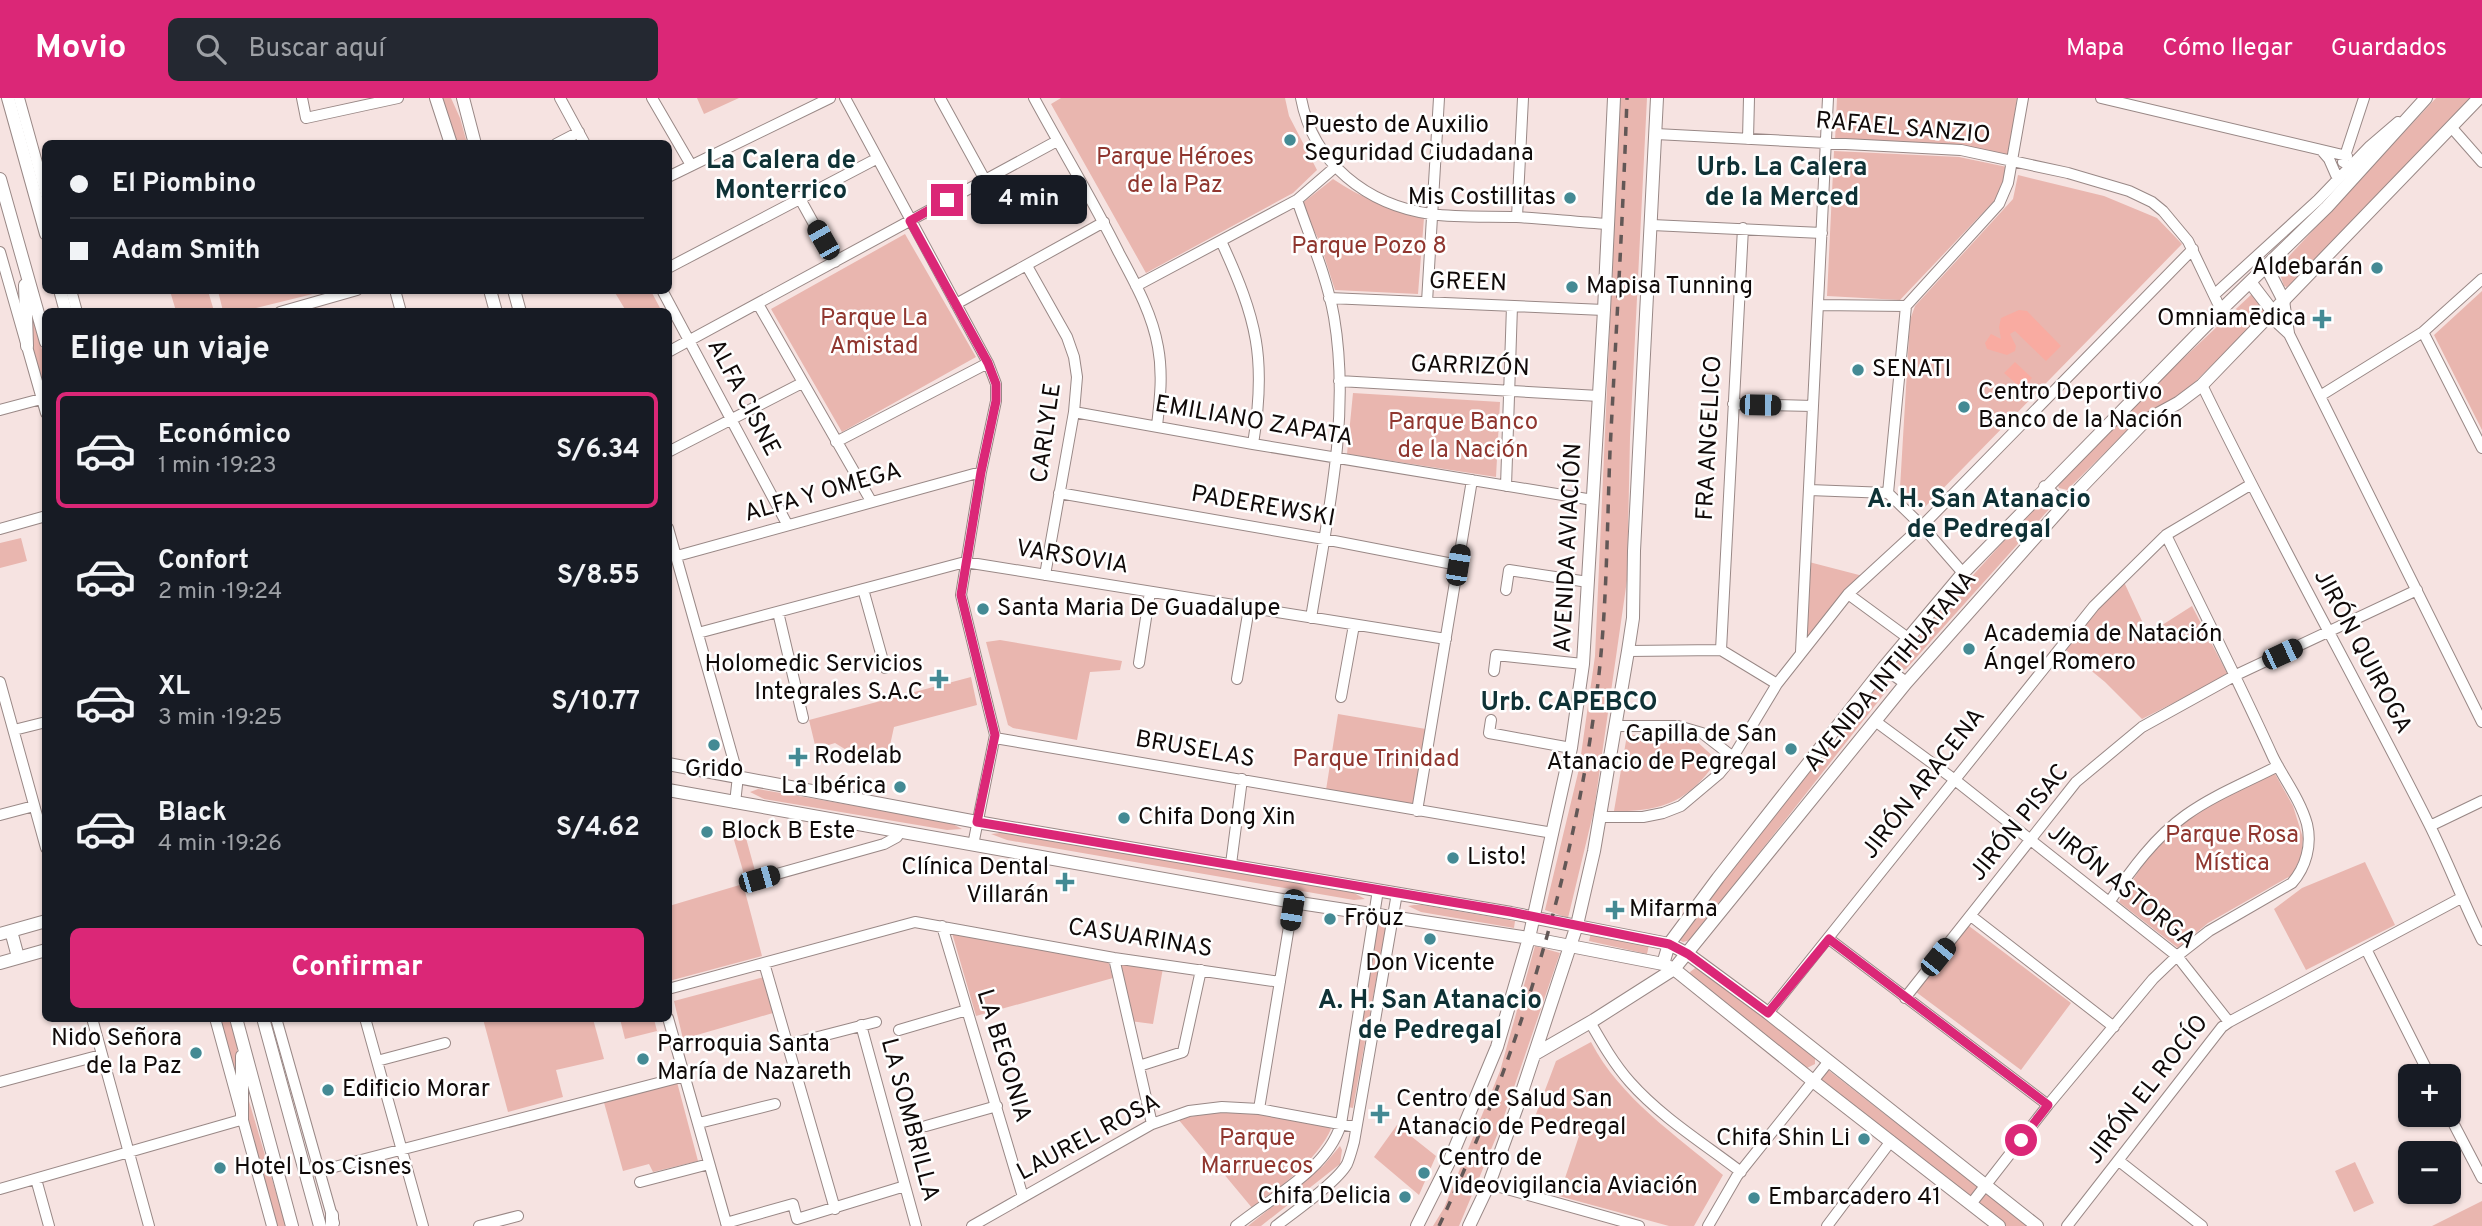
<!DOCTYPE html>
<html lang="es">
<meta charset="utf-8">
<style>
body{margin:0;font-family:Overpass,sans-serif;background:#242831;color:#f1f3f6;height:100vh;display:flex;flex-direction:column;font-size:26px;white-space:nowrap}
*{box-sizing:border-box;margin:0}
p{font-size:23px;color:#9ea1a6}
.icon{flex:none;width:38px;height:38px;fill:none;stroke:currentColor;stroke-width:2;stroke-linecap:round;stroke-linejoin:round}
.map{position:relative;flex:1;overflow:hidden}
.sheet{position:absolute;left:42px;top:210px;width:630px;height:714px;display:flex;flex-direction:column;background:#171b24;border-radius:10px;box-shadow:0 2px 5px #0004}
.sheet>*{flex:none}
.top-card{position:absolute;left:42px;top:42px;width:630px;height:154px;border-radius:10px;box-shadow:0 2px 5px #0004;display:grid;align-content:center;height:154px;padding:0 28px;background:#171b24}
.tools{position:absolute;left:2398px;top:966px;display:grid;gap:14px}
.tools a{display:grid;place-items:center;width:63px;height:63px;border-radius:10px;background:#171b24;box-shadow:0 2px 5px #0004;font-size:35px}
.end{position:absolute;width:32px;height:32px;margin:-16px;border:9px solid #db2777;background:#fff;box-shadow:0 0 0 4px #fff}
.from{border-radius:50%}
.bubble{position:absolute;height:49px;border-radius:10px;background:#171b24;box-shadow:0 2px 5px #0004;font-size:23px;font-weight:700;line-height:49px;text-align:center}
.car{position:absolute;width:21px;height:42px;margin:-21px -10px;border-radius:9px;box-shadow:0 0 5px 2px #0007;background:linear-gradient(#222 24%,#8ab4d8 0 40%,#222 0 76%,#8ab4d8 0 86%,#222 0)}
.top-card b{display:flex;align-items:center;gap:24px;height:66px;font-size:26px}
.top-card b+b{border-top:2px solid #363941}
.top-card i{width:18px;height:18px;background:#f1f3f6}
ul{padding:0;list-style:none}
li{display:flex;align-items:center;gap:21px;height:116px;margin:0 14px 10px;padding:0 14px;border:4px solid transparent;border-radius:10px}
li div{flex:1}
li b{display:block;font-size:26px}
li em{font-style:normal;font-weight:700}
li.selected{border-color:#db2777}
li>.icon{width:63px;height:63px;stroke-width:1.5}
h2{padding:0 28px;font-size:32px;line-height:84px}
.button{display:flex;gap:14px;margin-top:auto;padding:14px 28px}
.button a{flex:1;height:80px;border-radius:10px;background:#db2777;color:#fff;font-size:28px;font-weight:700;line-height:80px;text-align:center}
header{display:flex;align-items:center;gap:42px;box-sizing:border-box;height:98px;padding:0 35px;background:#db2777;color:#fff}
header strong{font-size:33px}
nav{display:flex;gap:38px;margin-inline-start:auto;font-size:24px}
.search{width:490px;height:63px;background:#242831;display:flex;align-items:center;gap:18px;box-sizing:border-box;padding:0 24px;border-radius:10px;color:#9ea1a6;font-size:26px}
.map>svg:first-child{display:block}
.green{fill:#e9b6af}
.water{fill:#f9aba1}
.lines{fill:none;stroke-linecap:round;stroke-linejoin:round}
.minor-casing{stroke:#998886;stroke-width:12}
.major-casing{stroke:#998886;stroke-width:14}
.minor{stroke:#fff;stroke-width:10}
.major{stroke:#fff;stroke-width:12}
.rail{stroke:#625756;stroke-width:3.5;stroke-dasharray:9 9;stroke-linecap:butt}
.route{stroke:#db2777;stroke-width:9}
.poi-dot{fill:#448a94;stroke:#fff;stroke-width:2.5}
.labels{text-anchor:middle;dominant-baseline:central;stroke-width:5;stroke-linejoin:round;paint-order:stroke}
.poi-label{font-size:24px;fill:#100a09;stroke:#fff;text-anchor:start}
.street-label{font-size:24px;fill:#100a09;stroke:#fff}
.park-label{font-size:24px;fill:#90362f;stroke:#fff}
.neighbourhood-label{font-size:26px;font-weight:bold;fill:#0f3236;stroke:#fff}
</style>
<header>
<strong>Movio</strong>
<div class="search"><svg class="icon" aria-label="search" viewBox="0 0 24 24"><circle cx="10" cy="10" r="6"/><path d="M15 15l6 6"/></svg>Buscar aquí</div>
<nav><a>Mapa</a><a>Cómo llegar</a><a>Guardados</a></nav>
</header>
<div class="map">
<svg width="2482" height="1128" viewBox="0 0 2482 1128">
<rect width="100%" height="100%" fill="#f6e3e1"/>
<path class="green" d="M441 0H451L460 20 467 45H455Z
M697 0H739L704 16Z
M1061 0H1285L1289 18 1317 72 1293 95 1146 175 1051 6Z
M1620 0H1647L1630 340 1627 482 1594 712 1568 820 1545 812 1579 671 1595 558Z
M1837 0H2017L2008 60 1835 43Z
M2436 0H2472L2289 190 2284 188 2278 170Z
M1834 53 1959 59 2007 69 2002 90 1994 103 1900 202 1827 198Z
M2018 77 2104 98 2157 120 2182 146 1923 411 1900 390 1910 222 1915 208 2013 101Z
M1333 81C1361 100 1391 112 1424 120L1418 196 1335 192 1319 142 1300 107Z
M905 136 976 259 842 334 771 211Z
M170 193H208L214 213H176Z
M218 193V192L325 193 244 213H223Z
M614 193H651L660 210 654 213H626Z
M2482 193V332L2434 237Z
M2254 194 2267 212 2189 290 2132 328 2067 392 2059 390 2057 385 2140 301Z
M30 207 45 263V297L31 249Z
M1353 295 1500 304 1496 379 1347 356Z
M2046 400 2051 403 2052 408 1906 571 1901 573 1896 570 1895 565 1907 550 2042 401Z
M21 440 27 463 0 470V445Z
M1809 464 1863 478 1806 541Z
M2124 484 2148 536 2192 508 2228 577 2142 621 2105 584 2066 552 2100 506Z
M1000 542 1122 563 1120 572 1090 574 1077 642 1013 630 1008 627 986 544Z
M971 579 977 607 894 629 887 661 848 653 835 645 816 651 809 622Z
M1880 582 1888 583 1890 588 1888 591 1691 842 1683 844 1679 842 1678 837Z
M1338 616 1426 631 1413 707 1326 692Z
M1663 636 1693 640 1717 662C1690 703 1662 714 1614 713L1627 637Z
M2274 674 2293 708 2303 740 2301 759 2292 777 2208 825 2178 850 2119 804C2135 778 2152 751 2174 729 2196 707 2245 688 2274 674Z
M758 691 949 724 962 731 947 732 764 701 750 694Z
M741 722 757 780 746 783 734 742 738 723Z
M1008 734 1354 795 1365 801 1354 802 1007 742 991 736Z
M2365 764 2395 827 2306 872 2274 811 2302 790Z
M743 786 762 858 669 883V808Z
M1414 807H1422L1515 823 1514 830 1421 814 1408 808Z
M1377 827 1386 828 1353 1010 1348 1009Z
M1969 828 2071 905 2021 972 1916 894Z
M952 835 1108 862 1113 880 976 918Z
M1591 835 1649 847 1647 856 1589 843Z
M1535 848 1560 855 1500 1030 1459 1128H1433L1444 1110 1500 973Z
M1119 864 1163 870 1153 926 1130 923Z
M1698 868 1815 960V966L1807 970 1691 880 1690 874Z
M764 879 773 915 683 941 674 903Z
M219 921H229L237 944V986Z
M483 921H593L604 961 556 972 563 999 508 1014Z
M620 921H654L657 933 625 941Z
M1591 944C1620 1000 1676 1037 1723 1077L1694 1128H1669L1559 1098 1579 1038 1533 1024 1556 963Z
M1827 971 1978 1089 1972 1099 1968 1098 1821 981Z
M677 984 698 1063 653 1074 649 1066 623 1073 603 1001Z
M246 993 286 1128H275L245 1025Z
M1223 1013 1259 1014 1326 1026 1331 1031C1316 1064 1280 1088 1253 1111L1178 1021Z
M1397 1027 1436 1058 1419 1097 1374 1059Z
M1340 1048 1342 1052 1340 1066 1261 1128H1248L1323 1068Z
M2355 1064 2374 1105 2354 1114 2335 1073Z
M1987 1093 2033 1128H2004L1977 1107V1100Z
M2482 1103V1128H2432Z"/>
<path class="water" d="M2019 212 2027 213 2061 248 2046 263 2015 233 2010 236 2016 248 2015 253 2007 257 1987 251 1985 245 1991 236 2001 241 1999 229 2001 220Z
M2015 264 2032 280 2022 291 2004 275Z"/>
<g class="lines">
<defs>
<path id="minor" d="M19 0 46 97
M302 0 306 20 398 0
M560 0 585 46
M652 0 691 67
M845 0 988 265 996 286V303L981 374 961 497 995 637 973 747
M940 0 985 82
M1034 0C1062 52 1093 102 1119 155 1135 185 1152 215 1158 249 1163 276 1160 301 1157 328
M1301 0C1313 65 1367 107 1431 116 1459 120 1489 118 1517 119 1547 121 1578 124 1608 126
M2101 0 2347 58
M2452 30 2482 64
M1656 36 1961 52 2068 75 2129 93 2152 104 2163 113 2188 143 2221 212
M1748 41 1749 0
M556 46 579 34
M2323 54 2329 61 2336 77
M2343 64 2364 0
M668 79 830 0
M799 99 835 164
M1297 102C1310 140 1327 179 1334 219 1351 319 1327 421 1311 520
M1517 119 1523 0
M1652 127 1822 135
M1221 143C1257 221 1267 261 1253 346
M0 154 46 315
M1027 168 1067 239 1074 259 1077 279 1074 314 1045 477
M668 170 876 61
M1136 188 1297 102 1334 70
M71 192 77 214
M395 192 401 214
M662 192 787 426
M2214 197 2318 102 2370 48 2398 24
M1329 200 1604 212
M2284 203 2289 235
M1427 204 1439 0
M758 206 871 403
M956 206 1104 124
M1818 207 1906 208
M280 214 357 192
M2264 223H2275L2289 236 2482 624
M2423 234 2482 350
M668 254 1057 43
M1339 283 1599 298
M2202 287C2274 436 2355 579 2429 726 2448 764 2463 804 2482 842
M2320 298 2423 234 2482 181
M1733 306 1813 308
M0 312 41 301
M1074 314 1253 346 1593 402
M836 344 988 265
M668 354 802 285
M1506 388 1512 208
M1809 392 1888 395 1922 428 1963 475
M1059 395 1324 441 1458 467
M1888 395 1906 208 1999 106 2008 85 2023 0
M668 430 738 678 735 705
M0 431 46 418
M677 458 981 374
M863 491 885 570
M1506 492 1509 472 1588 484
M1848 496 1908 540
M778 514 803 620
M698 535 965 464 1446 541
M1721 552 1743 130
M1628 553 1721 552 1777 586
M1801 554 1828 0
M1139 565 1150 494
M1494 573 1496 557 1583 566
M1237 581 1249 510
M0 584 46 750
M1341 599 1354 527
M1491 622 1489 635 1571 650
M1875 623 1955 682 2177 858 2229 924
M1616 628H1678L1702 635 1733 659
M14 632 46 624
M995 640 1553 735
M1417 713 1472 382
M0 717 34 708
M1600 719H1643L1663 715 1681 708 1719 676 1733 659 1777 586 1848 496 1922 428 2193 151
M2430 728 2482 703
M1231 766 1242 681
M759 781 884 746 897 739 900 734
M2110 803C2131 772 2155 739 2186 717 2214 697 2247 684 2278 668
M1971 818 2114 929
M942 828 1023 1099
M1829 841 2048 1007
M2366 851 2430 978
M1114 860 1152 1026
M764 865 835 1111
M668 891 915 824 1114 860 1280 884
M1905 900 2076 684 2142 629 2236 577 2417 492
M1768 915 2094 508 2166 437 2250 387
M92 920 149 1128
M215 920 272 1128
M276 920 334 1125
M365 920 423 1128
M668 920 727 1128
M1590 924C1602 945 1614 966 1630 984 1661 1019 1703 1045 1741 1074
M861 927 916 1128
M899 932 967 912
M787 947 876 924
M377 963 445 945
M1139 968 1183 954 1201 872
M0 984 101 957
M1259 1011 1293 804
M2448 1015 2482 1080
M699 1025 775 1006
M926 1028 997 1008
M2119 1063 2202 1128
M319 1073 685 978
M36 1081 49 1128
M640 1084 709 1066
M1489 1086 1639 1128
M0 1091 237 1023
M1971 1106 2048 1007 2153 881 2177 858 2209 833 2292 785C2306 769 2312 747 2307 726 2300 701 2284 681 2273 659 2239 584 2202 511 2166 437
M726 1125 793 1106 797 1121 905 1088
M479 1128 518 1118
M972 1128 1152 1026 1189 1013 1222 1009 1259 1011 1356 1029
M1236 1128C1272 1099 1327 1072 1341 1026L1378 792
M1276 1128C1294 1114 1337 1084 1347 1066 1350 1059 1352 1051 1354 1044L1397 795
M1708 1128 1737 1078 1829 963
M1827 1128 1891 1043
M2067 1128 2222 929 2229 924 2461 800"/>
<path id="major" d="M8 0 46 136
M436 0 451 46
M463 0 475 46
M0 81 46 244
M2266 168 2284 203
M2250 184 2273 214
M25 187 27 248
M60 192 66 214
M490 192 496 214
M514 192 520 214
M2045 389 2064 407
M1884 569 1906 585
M668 666 977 724 1511 815 1669 846 1688 856 1768 915 2037 1128
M668 692 1293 804 1529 840 1663 866 1674 871 1818 987 1999 1128
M11 833 18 859
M0 836 46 823
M0 865 46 852
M1663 866 1669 846 1718 780 1884 569 1963 475 2221 212 2327 109 2426 0
M236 920 292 1128
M263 920 320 1128
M1535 956 1594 922 1674 871 1906 585 2064 407 2145 323 2178 305 2202 287 2479 0
M242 958V1022
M332 1117V1128
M1417 1128 1449 1064 1497 949 1529 840 1571 650 1583 566 1604 212 1614 0
M1469 1128 1489 1086 1517 1009 1577 827 1594 753 1628 553 1633 520 1634 453 1657 0"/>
</defs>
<use href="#minor" class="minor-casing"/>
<use href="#major" class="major-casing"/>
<use href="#minor" class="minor"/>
<use href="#major" class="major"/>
<path class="rail" d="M1439 1128C1519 958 1575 772 1598 585 1607 508 1607 430 1610 353 1616 236 1623 118 1627 0"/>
</g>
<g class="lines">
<path class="route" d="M947 102 910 123 988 265 996 286V303L981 374 961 497 995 637 977 724 1511 814 1669 846 1688 856 1768 915 1829 841 2048 1007 2021 1042"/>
</g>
<g class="poi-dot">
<circle cx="1290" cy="42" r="7"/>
<circle cx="1570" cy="100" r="7"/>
<circle cx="2377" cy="170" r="7"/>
<circle cx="1572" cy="189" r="7"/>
<path d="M2318.5 210.5h7v7h7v7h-7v7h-7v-7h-7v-7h7z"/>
<circle cx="1858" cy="272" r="7"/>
<circle cx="1964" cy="309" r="7"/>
<circle cx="983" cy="511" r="7"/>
<circle cx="1969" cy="551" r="7"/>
<path d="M935.5 570.5h7v7h7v7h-7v7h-7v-7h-7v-7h7z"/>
<circle cx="714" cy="647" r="7"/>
<circle cx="1791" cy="651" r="7"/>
<path d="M794.5 648.5h7v7h7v7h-7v7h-7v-7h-7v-7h7z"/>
<circle cx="900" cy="689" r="7"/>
<circle cx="1124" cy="720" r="7"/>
<circle cx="707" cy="734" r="7"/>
<circle cx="1453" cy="760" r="7"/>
<path d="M1061.5 773.5h7v7h7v7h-7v7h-7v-7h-7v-7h7z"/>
<path d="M1611.5 801.5h7v7h7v7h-7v7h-7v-7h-7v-7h7z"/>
<circle cx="1330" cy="821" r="7"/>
<circle cx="1430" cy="841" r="7"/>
<circle cx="196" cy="955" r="7"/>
<circle cx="643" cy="961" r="7"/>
<circle cx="328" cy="992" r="7"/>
<path d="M1376.5 1005.5h7v7h7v7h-7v7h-7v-7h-7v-7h7z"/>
<circle cx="1864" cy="1041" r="7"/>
<circle cx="220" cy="1070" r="7"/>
<circle cx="1424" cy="1075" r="7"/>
<circle cx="1405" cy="1099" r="7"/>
<circle cx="1754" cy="1100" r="7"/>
</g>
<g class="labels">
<g class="poi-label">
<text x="1304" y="28">Puesto de Auxilio<tspan x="1304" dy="28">Seguridad Ciudadana</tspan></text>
<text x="1556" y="100" text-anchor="end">Mis Costillitas</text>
<text x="2363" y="170" text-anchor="end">Aldebarán</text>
<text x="1586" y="189">Mapisa Tunning</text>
<text x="2306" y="221" text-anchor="end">Omniamēdica</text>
<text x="1872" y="272">SENATI</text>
<text x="1978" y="295">Centro Deportivo<tspan x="1978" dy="28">Banco de la Nación</tspan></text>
<text x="997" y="511">Santa Maria De Guadalupe</text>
<text x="1983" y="537">Academia de Natación<tspan x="1983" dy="28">Ángel Romero</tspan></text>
<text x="923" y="567" text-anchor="end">Holomedic Servicios<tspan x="923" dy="28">Integrales S.A.C</tspan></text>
<text x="1777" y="637" text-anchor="end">Capilla de San<tspan x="1777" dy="28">Atanacio de Pegregal</tspan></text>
<text x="814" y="659">Rodelab</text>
<text x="714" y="672" text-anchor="middle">Grido</text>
<text x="886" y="689" text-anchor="end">La Ibérica</text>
<text x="1138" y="720">Chifa Dong Xin</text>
<text x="721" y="734">Block B Este</text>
<text x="1467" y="760">Listo!</text>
<text x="1049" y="770" text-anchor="end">Clínica Dental<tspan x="1049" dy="28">Villarán</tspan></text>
<text x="1629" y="812">Mifarma</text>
<text x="1344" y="821">Fröuz</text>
<text x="1430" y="866" text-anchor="middle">Don Vicente</text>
<text x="182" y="941" text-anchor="end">Nido Señora<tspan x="182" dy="28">de la Paz</tspan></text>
<text x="657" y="947">Parroquia Santa<tspan x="657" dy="28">María de Nazareth</tspan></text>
<text x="342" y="992">Edificio Morar</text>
<text x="1396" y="1002">Centro de Salud San<tspan x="1396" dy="28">Atanacio de Pedregal</tspan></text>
<text x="1850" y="1041" text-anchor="end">Chifa Shin Li</text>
<text x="1438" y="1061">Centro de<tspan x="1438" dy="28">Videovigilancia Aviación</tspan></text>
<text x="234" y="1070">Hotel Los Cisnes</text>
<text x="1391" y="1099" text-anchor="end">Chifa Delicia</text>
<text x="1768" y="1100">Embarcadero 41</text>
</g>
<g class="street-label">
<text transform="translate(1903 31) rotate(5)">RAFAEL SANZIO</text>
<text transform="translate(1468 185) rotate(2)">GREEN</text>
<text transform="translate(1470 269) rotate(2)">GARRIZÓN</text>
<text transform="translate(743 300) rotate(62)">ALFA CISNE</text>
<text transform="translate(1254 324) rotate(10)">EMILIANO ZAPATA</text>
<text transform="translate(1047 335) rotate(-82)">CARLYLE</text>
<text transform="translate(1710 340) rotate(-87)">FRA ANGELICO</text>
<text transform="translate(823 395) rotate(-16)">ALFA Y OMEGA</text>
<text transform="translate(1263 409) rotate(10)">PADEREWSKI</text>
<text transform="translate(1569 450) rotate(-87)">AVENIDA AVIACIÓN</text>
<text transform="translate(1072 460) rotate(9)">VARSOVIA</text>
<text transform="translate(2362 554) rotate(62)">JIRÓN QUIROGA</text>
<text transform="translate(1891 574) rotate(-50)">AVENIDA INTIHUATANA</text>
<text transform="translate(1195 652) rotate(10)">BRUSELAS</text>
<text transform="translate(1924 686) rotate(-52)">JIRÓN ARACENA</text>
<text transform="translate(2020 725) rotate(-51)">JIRÓN PISAC</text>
<text transform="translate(2121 789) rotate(39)">JIRÓN ASTORGA</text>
<text transform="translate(1140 841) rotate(9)">CASUARINAS</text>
<text transform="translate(1003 958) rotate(73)">LA BEGONIA</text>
<text transform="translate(2148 992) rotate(-52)">JIRÓN EL ROCÍO</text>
<text transform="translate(909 1022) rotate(75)">LA SOMBRILLA</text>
<text transform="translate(1089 1040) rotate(-28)">LAUREL ROSA</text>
</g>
<g class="park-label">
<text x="1175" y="60">Parque Héroes<tspan x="1175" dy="28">de la Paz</tspan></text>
<text x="1369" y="149">Parque Pozo 8</text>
<text x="874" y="221">Parque La<tspan x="874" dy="28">Amistad</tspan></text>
<text x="1463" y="325">Parque Banco<tspan x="1463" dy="28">de la Nación</tspan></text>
<text x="1376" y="662">Parque Trinidad</text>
<text x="2232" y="738">Parque Rosa<tspan x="2232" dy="28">Mística</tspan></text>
<text x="1257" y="1041">Parque<tspan x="1257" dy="28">Marruecos</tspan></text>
</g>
<g class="neighbourhood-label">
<text x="781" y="63">La Calera de<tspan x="781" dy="30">Monterrico</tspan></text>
<text x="1782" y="70">Urb. La Calera<tspan x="1782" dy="30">de la Merced</tspan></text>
<text x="1979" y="402">A. H. San Atanacio<tspan x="1979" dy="30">de Pedregal</tspan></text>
<text x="1569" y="605">Urb. CAPEBCO</text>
<text x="1430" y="903">A. H. San Atanacio<tspan x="1430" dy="30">de Pedregal</tspan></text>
</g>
</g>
</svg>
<div class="tools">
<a>+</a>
<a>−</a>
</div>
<i class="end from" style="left:2021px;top:1042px"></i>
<i class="end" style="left:947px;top:102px"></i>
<div class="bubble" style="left:971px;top:77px;width:116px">4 min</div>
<i class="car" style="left:823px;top:142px;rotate:330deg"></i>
<i class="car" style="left:1760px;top:307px;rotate:91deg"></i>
<i class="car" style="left:1458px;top:467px;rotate:9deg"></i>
<i class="car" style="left:2282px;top:556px;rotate:65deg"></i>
<i class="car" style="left:759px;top:781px;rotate:74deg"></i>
<i class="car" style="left:1292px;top:812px;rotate:189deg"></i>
<i class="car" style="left:1938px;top:859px;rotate:39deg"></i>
<div class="top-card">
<b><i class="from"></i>El Piombino</b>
<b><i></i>Adam Smith</b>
</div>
<section class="sheet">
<h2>Elige un viaje</h2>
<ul>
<li class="selected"><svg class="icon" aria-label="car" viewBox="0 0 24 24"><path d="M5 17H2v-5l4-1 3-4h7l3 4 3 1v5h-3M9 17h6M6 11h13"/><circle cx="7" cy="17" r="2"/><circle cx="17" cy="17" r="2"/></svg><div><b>Económico</b><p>1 min · 19:23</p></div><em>S/6.34</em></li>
<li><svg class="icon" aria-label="car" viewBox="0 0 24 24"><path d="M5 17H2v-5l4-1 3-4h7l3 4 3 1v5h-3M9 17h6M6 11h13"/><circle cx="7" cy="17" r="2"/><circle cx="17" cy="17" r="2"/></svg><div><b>Confort</b><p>2 min · 19:24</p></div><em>S/8.55</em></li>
<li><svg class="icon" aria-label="car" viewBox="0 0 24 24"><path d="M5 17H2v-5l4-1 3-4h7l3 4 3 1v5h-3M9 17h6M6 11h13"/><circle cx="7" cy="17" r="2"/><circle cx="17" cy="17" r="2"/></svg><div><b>XL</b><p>3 min · 19:25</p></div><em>S/10.77</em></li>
<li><svg class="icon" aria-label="car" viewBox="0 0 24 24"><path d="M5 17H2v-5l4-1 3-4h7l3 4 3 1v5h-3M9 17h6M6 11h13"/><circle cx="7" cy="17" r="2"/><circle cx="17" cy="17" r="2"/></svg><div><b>Black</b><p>4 min · 19:26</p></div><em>S/4.62</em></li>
</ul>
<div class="button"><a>Confirmar</a></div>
</section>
</div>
